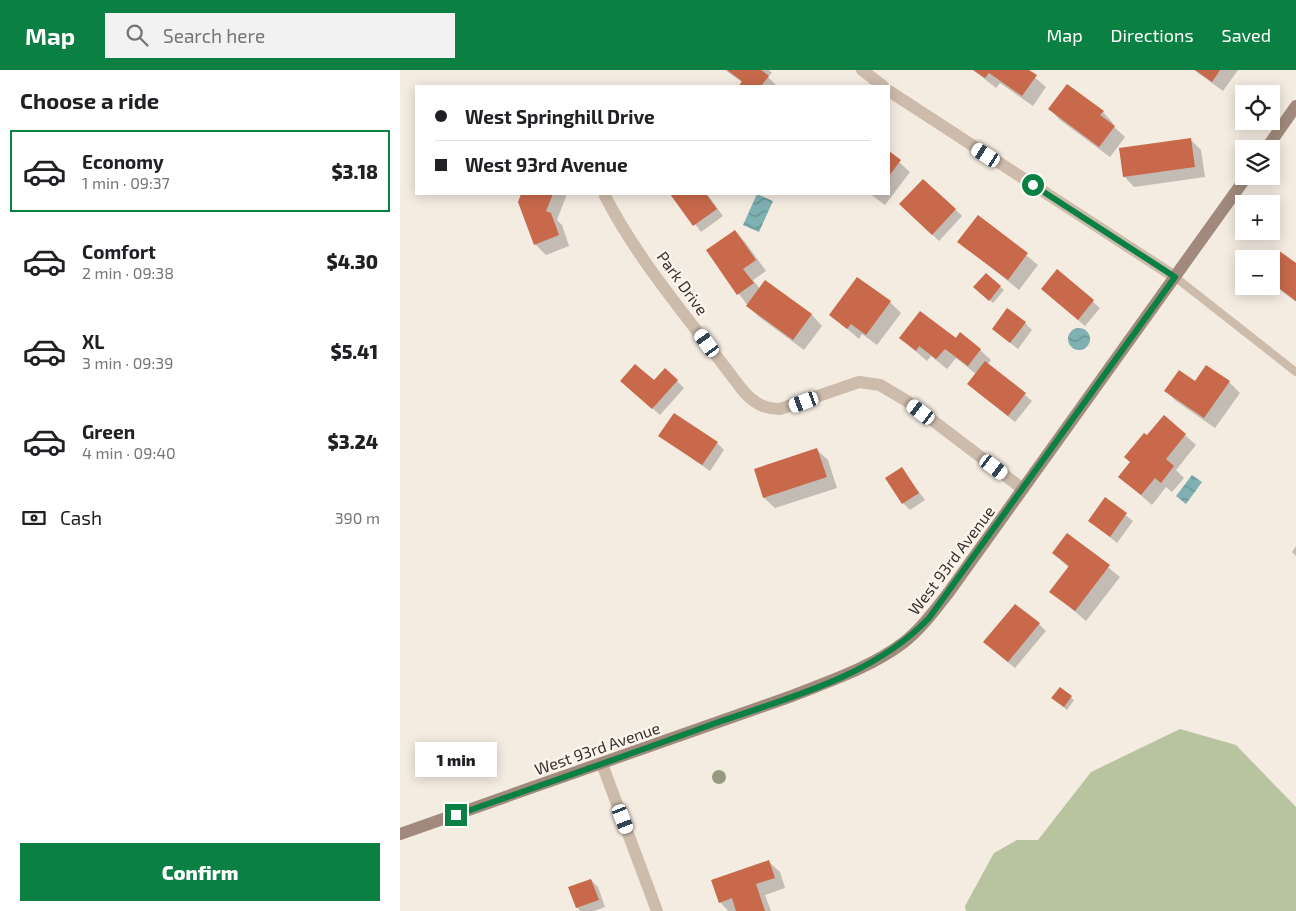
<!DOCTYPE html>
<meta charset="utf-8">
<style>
body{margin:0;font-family:"Exo 2",sans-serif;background:#f2f2f2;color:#202124;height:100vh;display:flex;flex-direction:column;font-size:19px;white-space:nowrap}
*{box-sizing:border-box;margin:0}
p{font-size:16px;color:#757577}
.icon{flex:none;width:28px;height:28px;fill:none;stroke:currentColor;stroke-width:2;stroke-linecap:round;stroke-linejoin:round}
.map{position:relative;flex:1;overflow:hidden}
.details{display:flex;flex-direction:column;background:#fff;width:400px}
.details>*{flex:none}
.hud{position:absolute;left:15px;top:15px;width:475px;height:110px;border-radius:0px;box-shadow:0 2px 12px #0003;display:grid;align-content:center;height:110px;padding:0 20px;background:#fff}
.buttons{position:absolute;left:835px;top:15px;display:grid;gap:10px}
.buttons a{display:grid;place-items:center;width:45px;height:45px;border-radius:0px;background:#fff;box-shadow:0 2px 12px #0003;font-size:25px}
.end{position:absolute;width:22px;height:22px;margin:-11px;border:6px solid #0b8043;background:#fff;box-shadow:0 0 0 2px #fff}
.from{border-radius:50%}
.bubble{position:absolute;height:35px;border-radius:0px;background:#fff;box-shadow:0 2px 12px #0003;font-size:16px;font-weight:800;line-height:35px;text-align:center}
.car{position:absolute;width:15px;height:30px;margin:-15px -8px;border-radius:6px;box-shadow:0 0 4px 1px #0007;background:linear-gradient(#fff 24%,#345 0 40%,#fff 0 76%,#345 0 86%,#fff 0)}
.hud b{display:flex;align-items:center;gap:18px;height:48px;font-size:19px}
.hud b+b{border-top:1px solid #e0e0e0}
.hud i{width:12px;height:12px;background:#202124}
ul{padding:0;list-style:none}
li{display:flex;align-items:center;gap:15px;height:82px;margin:0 10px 8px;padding:0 10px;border:2px solid transparent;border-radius:0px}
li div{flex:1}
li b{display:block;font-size:19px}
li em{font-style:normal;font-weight:800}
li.on{border-color:#0b8043}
li>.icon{width:45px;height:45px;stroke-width:1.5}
h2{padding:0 20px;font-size:22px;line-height:60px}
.pay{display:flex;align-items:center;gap:12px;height:55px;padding:0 20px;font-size:19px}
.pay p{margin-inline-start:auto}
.cta{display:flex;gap:10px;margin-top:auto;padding:10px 20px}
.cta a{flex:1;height:58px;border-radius:0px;background:#0b8043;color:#fff;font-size:20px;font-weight:800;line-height:58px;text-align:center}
header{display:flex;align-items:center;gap:30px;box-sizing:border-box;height:70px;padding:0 25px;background:#0b8043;color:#fff}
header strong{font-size:24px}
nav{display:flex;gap:28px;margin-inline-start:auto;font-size:18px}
.search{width:350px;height:45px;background:#f2f2f2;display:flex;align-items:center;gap:12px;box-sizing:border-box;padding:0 18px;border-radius:0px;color:#757577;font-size:19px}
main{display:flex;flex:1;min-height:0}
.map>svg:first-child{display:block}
.green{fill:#b8c4a0}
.water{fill:url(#water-waves)}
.shadow{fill:#0003}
.building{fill:#c8694b}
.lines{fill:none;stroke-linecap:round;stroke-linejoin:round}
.lane{stroke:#cdbbac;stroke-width:8}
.street{stroke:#cdbbac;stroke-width:12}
.secondary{stroke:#a18a7d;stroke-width:12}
.tree{fill:#969b7f}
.route{stroke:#0b8043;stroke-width:6}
.labels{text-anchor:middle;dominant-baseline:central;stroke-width:5;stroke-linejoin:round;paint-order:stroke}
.street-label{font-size:16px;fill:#3b302b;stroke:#fbf5ee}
</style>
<header>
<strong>Map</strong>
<div class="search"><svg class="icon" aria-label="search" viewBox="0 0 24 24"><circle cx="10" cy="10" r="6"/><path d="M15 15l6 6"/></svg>Search here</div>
<nav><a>Map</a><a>Directions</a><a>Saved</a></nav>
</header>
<main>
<section class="details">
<h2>Choose a ride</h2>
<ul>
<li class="on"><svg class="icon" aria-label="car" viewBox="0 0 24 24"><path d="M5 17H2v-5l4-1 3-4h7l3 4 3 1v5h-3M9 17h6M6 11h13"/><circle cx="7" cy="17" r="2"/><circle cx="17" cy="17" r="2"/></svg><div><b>Economy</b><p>1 min · 09:37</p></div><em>$3.18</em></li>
<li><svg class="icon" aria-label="car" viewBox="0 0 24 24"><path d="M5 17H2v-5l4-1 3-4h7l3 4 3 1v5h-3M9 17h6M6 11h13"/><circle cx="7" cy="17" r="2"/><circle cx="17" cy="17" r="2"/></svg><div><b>Comfort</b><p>2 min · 09:38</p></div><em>$4.30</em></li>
<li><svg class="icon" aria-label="car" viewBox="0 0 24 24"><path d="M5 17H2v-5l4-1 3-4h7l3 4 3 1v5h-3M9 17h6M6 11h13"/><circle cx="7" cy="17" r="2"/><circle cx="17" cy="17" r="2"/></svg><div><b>XL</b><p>3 min · 09:39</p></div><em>$5.41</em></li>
<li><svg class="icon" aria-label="car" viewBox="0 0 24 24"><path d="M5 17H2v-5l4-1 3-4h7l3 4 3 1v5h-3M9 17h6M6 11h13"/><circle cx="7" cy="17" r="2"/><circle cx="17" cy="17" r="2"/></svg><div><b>Green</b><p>4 min · 09:40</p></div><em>$3.24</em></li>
</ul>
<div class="pay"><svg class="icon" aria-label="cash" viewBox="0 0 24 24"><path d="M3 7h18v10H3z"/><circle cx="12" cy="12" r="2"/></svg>Cash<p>390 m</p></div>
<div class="cta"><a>Confirm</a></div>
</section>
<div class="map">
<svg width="896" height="841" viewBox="0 0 896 841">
<defs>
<pattern id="water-waves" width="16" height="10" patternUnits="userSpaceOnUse" patternTransform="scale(1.25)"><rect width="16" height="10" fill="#7fb0b2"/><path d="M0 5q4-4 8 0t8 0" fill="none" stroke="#699091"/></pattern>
</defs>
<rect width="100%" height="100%" fill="#f4ebe1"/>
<path class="green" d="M780 659 836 675 896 737V841H566L565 836 594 783 617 770H638L691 702Z"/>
<path class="water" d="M357 124 373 131 359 162 343 155Z
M668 269a11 11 0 1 1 22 0a11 11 0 1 1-22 0Z
M792 405 802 412 786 434 776 426Z"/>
<path class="shadow" d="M325 0H369L372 3 368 7 377 16H340L343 13Z
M573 0H626L646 17 633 36 600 13 596 18Z
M794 0H838L823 21Z
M650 39 703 42 713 53 712 55 725 67 710 87 660 50Z
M791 70 801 80 805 107 734 117 724 106Z
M489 83 510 102 485 135 470 124H489Z
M122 124H167L157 150 162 155 169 176 146 185 135 174 119 132Z
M272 124H307L323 146 301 162Z
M555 139 562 146 539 171 508 141Z
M578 146 638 195 619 220 559 171Z
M335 161 345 172 366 201 353 210 360 219 366 212 412 245 422 256 404 280 358 246 348 236 307 180Z
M871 192 896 195V232L871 213Z
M658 201 700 238 685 256 650 226Z
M586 205 604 220 593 233 575 217Z
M490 232 501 243 477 275 462 264 459 269 431 245Z
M625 253 632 260 618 279 593 259Z
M500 268 556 270 580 280 591 290 588 294 632 331 615 352 576 321V304L556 288 547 299 531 286 527 291Z
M277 311 284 318 260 345 229 318Z
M829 312 840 323 815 358 776 331 766 321 795 313Z
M785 365 796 375 776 400 784 408 772 422 766 417 752 435 720 407Z
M260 366 317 373 324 380 310 401Z
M417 380 428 390 437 418 375 438 364 428 355 400Z
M502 399 525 430 510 440 503 433Z
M705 429 733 451 717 473 689 450Z
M668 465 720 507 686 551 651 521 669 498 653 483Z
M896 476V486L892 482Z
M639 554 646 561 615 598 592 579Z
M660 619 674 630 667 640 656 631Z
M369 792 380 802 385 818 365 825 371 841H328L320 832Z
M191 810 198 817 205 837 194 841H180L177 837Z"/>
<path class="building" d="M327 0H361L369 6 361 16H339L342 11Z
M573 0H629L637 5 622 26 589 3 585 8Z
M795 0H820L812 12Z
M667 14 704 41 700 45 715 56 699 77 648 39Z
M791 68 795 97 723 107 719 78Z
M489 81 501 90 489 106Z
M523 109 556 139 532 165 499 134Z
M121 124H153L146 141 151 143 159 165 134 175 118 132Z
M270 124H306L317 139 293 156Z
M578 145 628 183 608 210 557 172Z
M335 160 356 190 343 199 354 213 337 225 306 180Z
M878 180 896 193V231L871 212V190Z
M657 199 694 230 678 250 641 219Z
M586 203 601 216 589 231 573 217Z
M457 207 491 231 466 265 451 254 447 259 429 245Z
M365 210 412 244 393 270 346 236Z
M607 238 626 252 610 273 592 259Z
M520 241 556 268 560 262 581 279 568 296 545 279 536 289 519 276 516 281 499 268Z
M585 291 626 323 608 346 567 314Z
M235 294 254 310 265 298 278 310 252 339 220 311Z
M806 295 830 311 804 348 764 321 779 300 795 311Z
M274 343 318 372 302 395 258 366Z
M764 345 786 364 766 389 774 396 761 413 755 408 741 425 718 407 730 392 724 387 744 363 747 365Z
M417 378 427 407 363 428 354 399Z
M502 397 519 423 502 434 485 408Z
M705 427 727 443 710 467 688 451Z
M667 463 710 495 675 541 649 522 669 496 652 483Z
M615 534 640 553 608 592 583 572Z
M660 617 672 626 664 637 651 628Z
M369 790 375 808 356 814 365 841H336L332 828 319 833 311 810Z
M191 809 199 830 176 838 168 817Z"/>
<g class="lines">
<path class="lane" d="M775 207 896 302"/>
<path class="street" d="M462 0 483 16
M489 21 775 207
M205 126C240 194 294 255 340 317 351 331 362 339 380 339L459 312 480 315 507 331 623 419
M202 694 257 841"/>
<path class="secondary" d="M866 79 896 36
M0 764 392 626C429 611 470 598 503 573 521 559 535 540 549 522L847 106"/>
</g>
<circle class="tree" cx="319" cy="707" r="7"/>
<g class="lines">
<path class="route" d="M56 745C142 715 228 685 313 654 387 628 473 607 529 548L775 207 633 115"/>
</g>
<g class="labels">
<g class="street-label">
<text transform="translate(283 213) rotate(54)">Park Drive</text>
<text transform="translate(551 490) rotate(-53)">West 93rd Avenue</text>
<text transform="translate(197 678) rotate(-19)">West 93rd Avenue</text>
</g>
</g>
</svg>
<div class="buttons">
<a><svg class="icon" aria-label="locate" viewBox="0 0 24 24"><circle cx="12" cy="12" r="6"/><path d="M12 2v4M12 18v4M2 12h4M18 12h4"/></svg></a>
<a><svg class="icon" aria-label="layers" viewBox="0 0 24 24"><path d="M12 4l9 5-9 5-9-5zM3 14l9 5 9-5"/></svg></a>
<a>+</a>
<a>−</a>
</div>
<i class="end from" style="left:633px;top:115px"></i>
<i class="end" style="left:56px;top:745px"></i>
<div class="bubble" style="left:15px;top:672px;width:82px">1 min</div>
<i class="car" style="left:586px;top:85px;rotate:303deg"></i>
<i class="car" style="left:307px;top:273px;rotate:324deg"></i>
<i class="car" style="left:404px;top:332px;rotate:250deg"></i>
<i class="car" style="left:521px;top:342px;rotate:307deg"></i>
<i class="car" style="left:594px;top:397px;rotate:127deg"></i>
<i class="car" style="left:223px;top:749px;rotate:159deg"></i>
<div class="hud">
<b><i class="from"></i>West Springhill Drive</b>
<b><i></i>West 93rd Avenue</b>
</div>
</div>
</main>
